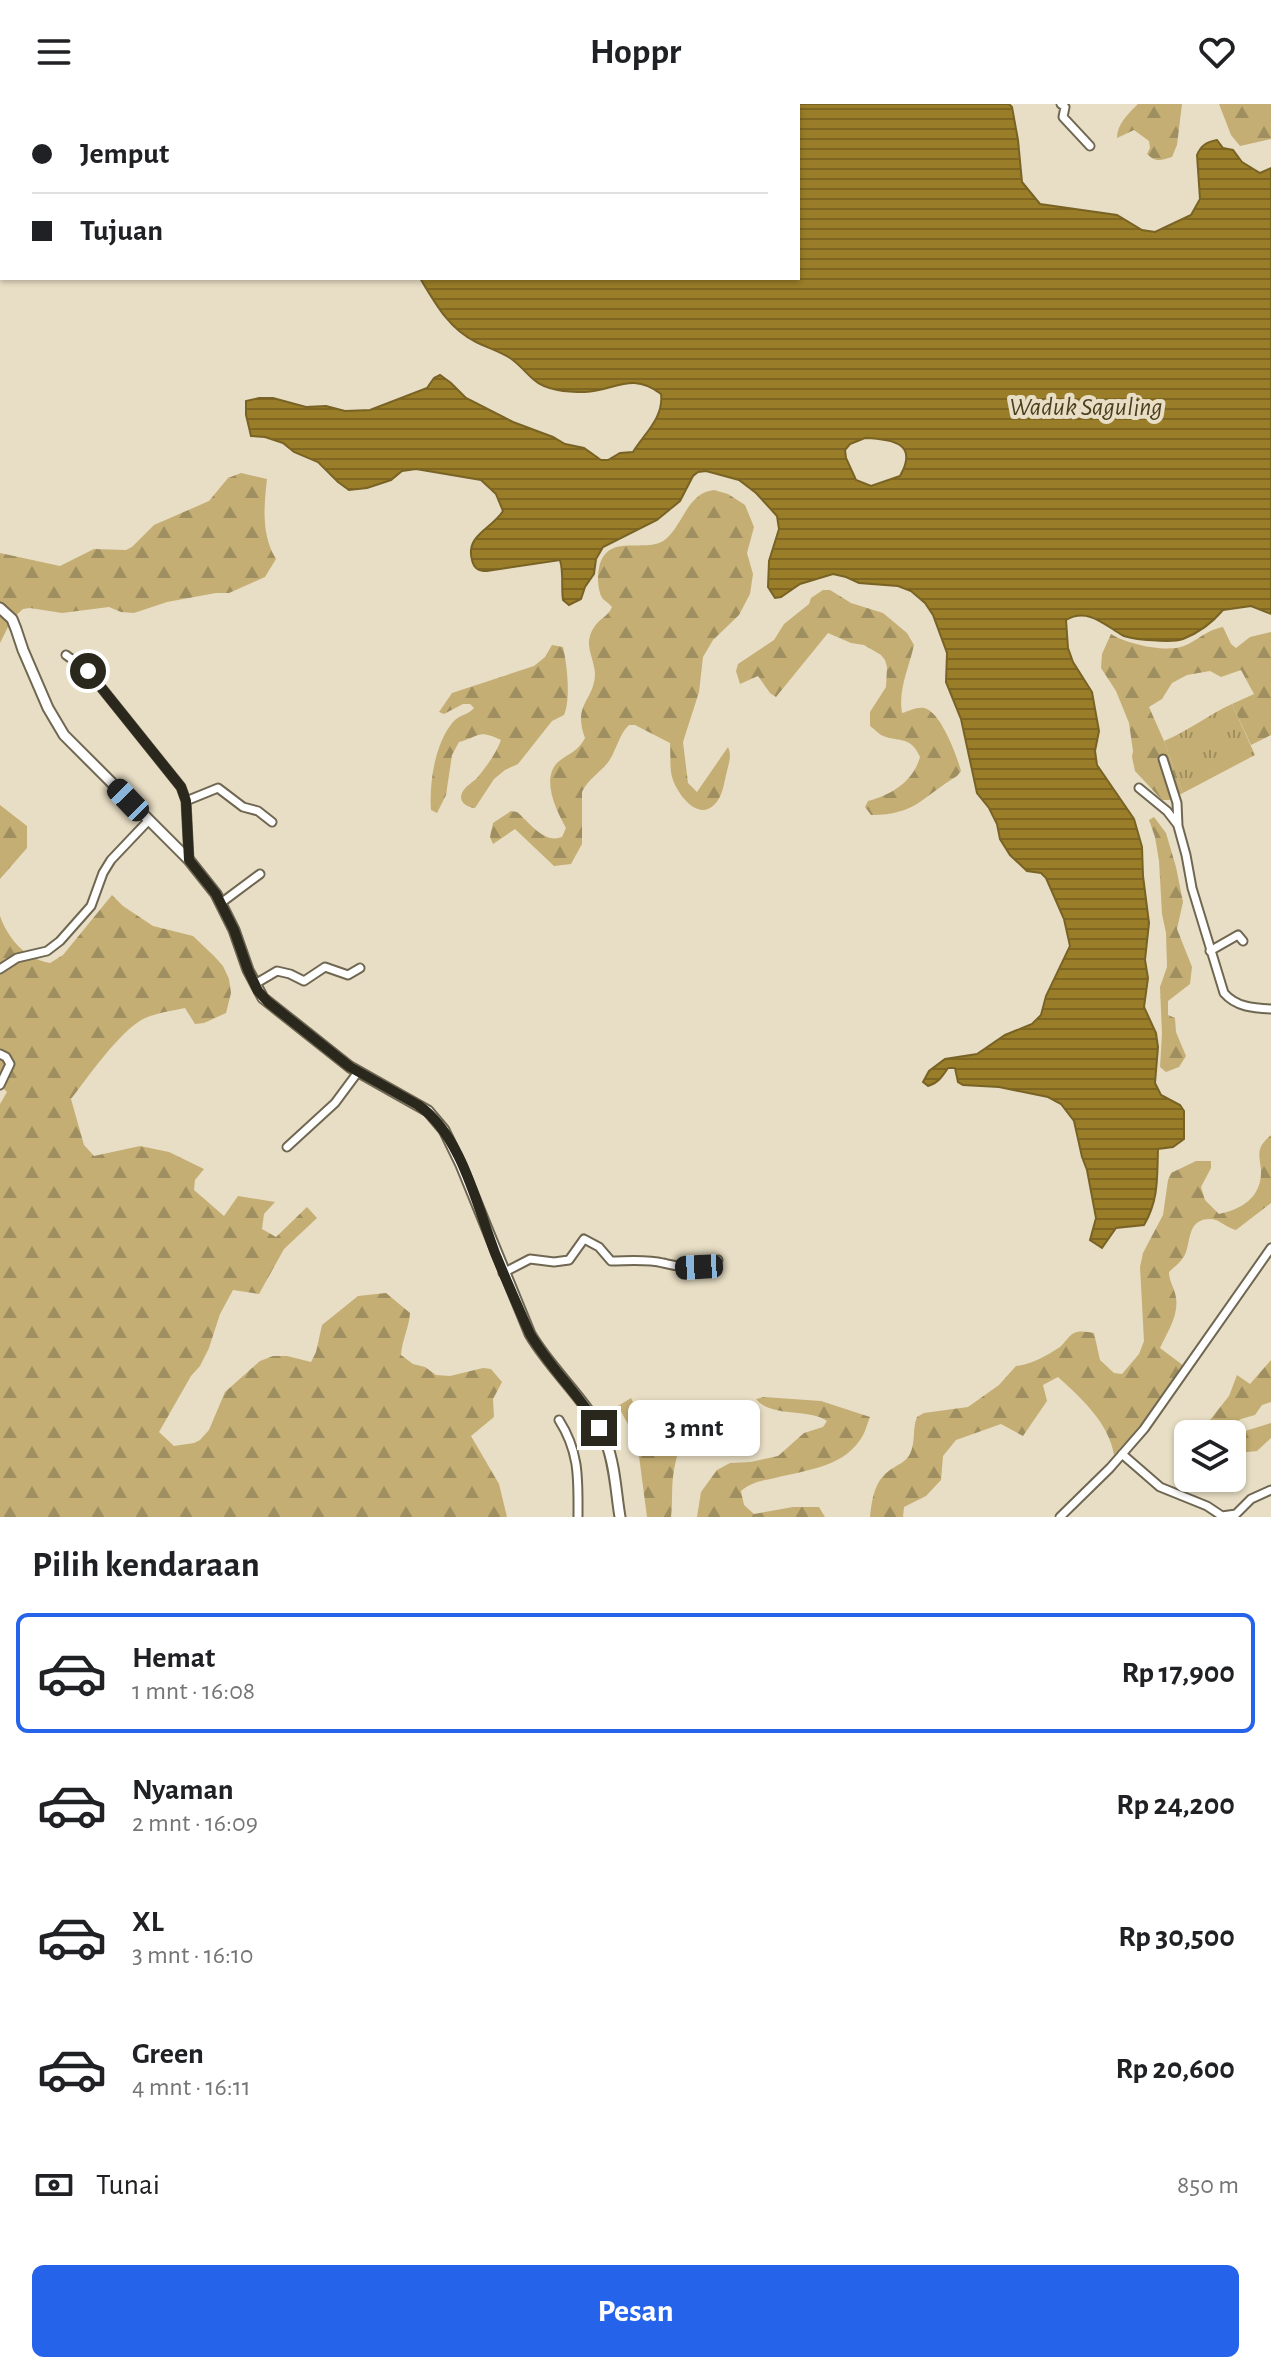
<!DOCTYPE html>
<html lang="id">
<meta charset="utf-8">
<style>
body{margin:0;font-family:"Alegreya Sans",sans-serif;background:#f2f2f2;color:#202124;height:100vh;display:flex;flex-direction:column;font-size:30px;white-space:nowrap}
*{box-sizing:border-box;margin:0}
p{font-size:26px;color:#757577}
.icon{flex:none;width:44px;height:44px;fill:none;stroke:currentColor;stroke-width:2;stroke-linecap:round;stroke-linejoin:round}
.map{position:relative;height:1413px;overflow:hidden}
.panel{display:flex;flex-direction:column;background:#fff;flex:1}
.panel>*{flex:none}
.hud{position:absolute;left:0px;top:0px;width:800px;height:176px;box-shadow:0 2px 6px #0004;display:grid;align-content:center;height:176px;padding:0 32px;background:#fff}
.fabs{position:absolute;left:1174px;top:1316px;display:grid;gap:16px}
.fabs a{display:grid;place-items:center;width:72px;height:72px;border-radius:12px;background:#fff;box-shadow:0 2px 6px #0004;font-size:40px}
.end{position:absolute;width:36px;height:36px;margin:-18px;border:10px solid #2a271d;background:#fff;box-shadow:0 0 0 4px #fff}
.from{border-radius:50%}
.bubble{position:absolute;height:56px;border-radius:12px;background:#fff;box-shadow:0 2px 6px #0004;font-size:26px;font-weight:600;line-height:56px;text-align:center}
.car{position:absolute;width:24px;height:48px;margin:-24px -12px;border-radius:10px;box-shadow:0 0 6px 2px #0007;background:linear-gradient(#222 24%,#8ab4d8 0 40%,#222 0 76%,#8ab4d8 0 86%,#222 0)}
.hud b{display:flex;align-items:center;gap:28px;height:76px;font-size:30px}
.hud b+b{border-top:2px solid #e0e0e0}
.hud i{width:20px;height:20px;background:#202124}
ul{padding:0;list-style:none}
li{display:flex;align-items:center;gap:24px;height:120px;margin:0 16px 12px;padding:0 16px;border:4px solid transparent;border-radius:12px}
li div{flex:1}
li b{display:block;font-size:30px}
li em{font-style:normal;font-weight:600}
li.active{border-color:#2563eb}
li>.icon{width:72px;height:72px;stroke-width:1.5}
h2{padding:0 32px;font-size:36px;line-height:96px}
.pay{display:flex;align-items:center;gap:20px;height:88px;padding:0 32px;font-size:30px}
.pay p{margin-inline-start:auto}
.cta{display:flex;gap:16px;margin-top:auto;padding:16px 32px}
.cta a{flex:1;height:92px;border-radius:12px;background:#2563eb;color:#fff;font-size:32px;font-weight:600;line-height:92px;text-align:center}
header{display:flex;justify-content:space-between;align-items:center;height:104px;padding:0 32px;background:#fff;font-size:36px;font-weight:600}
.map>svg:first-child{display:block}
.grass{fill:url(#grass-tufts)}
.forest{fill:url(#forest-firs)}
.water{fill:url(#water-rules);stroke:#786325;stroke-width:2;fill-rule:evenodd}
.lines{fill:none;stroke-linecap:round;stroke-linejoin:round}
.minor-casing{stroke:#6f6751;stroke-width:11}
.major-casing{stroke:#6f6751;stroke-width:13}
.minor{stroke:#fff;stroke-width:7}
.major{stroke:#fff;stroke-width:9}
.route{stroke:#2a271d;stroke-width:10}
.labels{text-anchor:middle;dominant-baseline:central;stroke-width:8;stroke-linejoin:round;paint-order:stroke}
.water-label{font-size:26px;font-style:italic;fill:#4c3f1c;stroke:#e8dec5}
</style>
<header><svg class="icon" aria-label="menu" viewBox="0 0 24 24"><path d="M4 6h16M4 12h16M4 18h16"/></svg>Hoppr<svg class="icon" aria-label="heart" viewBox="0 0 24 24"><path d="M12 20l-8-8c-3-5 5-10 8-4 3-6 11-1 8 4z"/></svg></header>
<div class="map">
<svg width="1271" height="1413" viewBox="0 0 1271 1413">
<defs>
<pattern id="grass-tufts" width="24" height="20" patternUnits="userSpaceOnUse" patternTransform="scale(2)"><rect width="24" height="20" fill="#c4ae74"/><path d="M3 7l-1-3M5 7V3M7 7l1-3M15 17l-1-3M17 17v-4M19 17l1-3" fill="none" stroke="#9f8e5f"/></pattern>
<pattern id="forest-firs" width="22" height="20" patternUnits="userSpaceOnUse" patternTransform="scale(2)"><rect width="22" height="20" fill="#c4ae74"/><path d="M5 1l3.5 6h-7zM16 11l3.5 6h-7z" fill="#9f8e5f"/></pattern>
<pattern id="water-rules" width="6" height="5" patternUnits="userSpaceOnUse" patternTransform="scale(2)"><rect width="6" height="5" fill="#9a7d28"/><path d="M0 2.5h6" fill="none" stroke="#7e6622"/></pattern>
</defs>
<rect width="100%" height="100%" fill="#e8dec5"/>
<path class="grass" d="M1232 600 1255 651 1183 689 1164 637C1188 627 1208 611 1232 600Z"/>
<path class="forest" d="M1138 0H1182L1177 41 1172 53C1162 56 1156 59 1147 50L1150 44 1149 37 1134 26 1117 34C1117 20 1128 10 1138 0Z
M1219 0H1271V35L1240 42 1231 31Z
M241 369 267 375C264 402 261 431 276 455L265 473 229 489H216L167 498 134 509 121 508 109 503 62 509 30 504 23 505 12 515 0 539V449L60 462 94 445 126 446 132 443 154 421 209 397 228 374Z
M714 386 728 390 745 401 754 423 747 449 753 470 750 490 739 511 713 536 703 553 699 588 683 638 688 679 697 688 728 643C732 652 729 658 727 667 724 678 723 693 714 701 697 717 678 690 673 676 669 666 671 651 670 639L635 621H629C619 630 617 645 609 657 601 668 588 675 582 688V740L571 760 554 762 515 725 493 740 490 733 493 719 511 707 517 708C530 719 544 740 562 733L566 724C557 708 541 676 557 659 568 649 577 649 585 634 572 599 595 597 595 569 594 556 586 543 590 532 596 514 607 515 612 503 610 500 606 498 603 495 598 489 597 472 599 464 607 426 648 452 667 434 684 418 688 389 714 386Z
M823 486H830L851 499 883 509 907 529 914 541C909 564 898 585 902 609 909 607 920 601 927 605 942 612 957 652 961 667L957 672C922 693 916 711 871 711L865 703 868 697C891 691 913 678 920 653 910 630 897 639 881 631 877 628 874 625 870 622V608L886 583 887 563 885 556 881 551 864 541 851 539 828 529 776 593 770 589 758 572 740 580 736 567 738 560 774 536 784 520 809 500 811 494Z
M1223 523 1231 540 1236 544 1250 533 1271 528V631L1251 641 1232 600 1254 590 1241 566 1221 573 1210 567 1187 571 1172 579 1162 595 1149 603 1164 637 1183 689 1169 696H1162L1135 667 1132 653 1133 647 1129 619 1116 587 1101 564 1102 550 1111 530C1127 540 1166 549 1184 542 1199 536 1204 527 1223 523Z
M552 541 563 543C567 560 571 595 564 611L552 617 518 660 505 666 494 675 475 704C466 703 457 697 463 687 466 682 473 678 477 674 486 663 496 650 501 636 477 625 481 632 459 638L452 651 446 691 437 709 431 706C429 679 435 639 453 618 459 611 468 611 474 604L470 600H463L444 610 439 608 452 589 534 562 545 553Z
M0 701 27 722V744L0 775Z
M1154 713 1166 729 1176 763 1183 798 1177 825 1192 863 1190 880 1168 897V911L1175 914 1176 928 1186 952 1179 963 1166 968 1160 963 1162 930 1160 883 1167 863 1166 829 1162 810 1159 757 1155 733 1149 716Z
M112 791 123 802 153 822 193 832 214 852 223 862 229 875 231 889 226 909 204 919 195 920 185 904C172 907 155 909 143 915 118 929 89 972 71 995L84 1041 94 1052 140 1042 169 1048 204 1065 195 1076 194 1086 224 1112 238 1092 275 1098 264 1110 262 1125 276 1133 307 1103 317 1114 284 1145 259 1190 233 1186 220 1210 209 1244 200 1262 191 1272 159 1328 174 1342 194 1339 200 1336 209 1326 225 1288 260 1257 273 1252H287L311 1258 316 1248 322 1221 358 1192 386 1189 410 1209C409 1224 402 1236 401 1251L413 1260 425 1263 436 1271 450 1272 483 1264 491 1265 502 1278 493 1295 494 1313 471 1332 499 1380 507 1413H0V1000L7 988 0 981V812C8 835 26 855 50 859L63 851Z
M1271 1031V1099L1236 1126C1227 1124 1220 1116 1212 1115 1188 1114 1191 1134 1186 1148 1183 1157 1175 1162 1169 1168 1169 1178 1175 1184 1176 1194 1179 1211 1167 1229 1160 1244L1184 1262 1147 1314 1114 1351C1109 1319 1081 1294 1058 1273L1043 1281 1047 1297 1023 1332 1001 1320 956 1336 943 1352 941 1376 926 1392 904 1403 903 1413H870C872 1396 874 1377 890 1366 897 1361 906 1358 910 1350 916 1337 912 1325 917 1313L924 1309 968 1303 999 1281 1016 1262C1030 1261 1048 1251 1060 1243 1065 1239 1068 1232 1074 1229 1081 1226 1087 1228 1094 1229L1100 1256 1114 1269 1122 1270 1139 1250 1144 1237 1140 1163 1143 1149 1163 1111 1168 1076 1171 1069 1196 1057H1211V1064L1201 1083 1205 1096 1219 1110C1241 1105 1262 1094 1261 1066 1259 1049 1256 1044 1271 1031Z
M1271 1256V1298L1262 1301 1255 1311 1241 1315 1217 1330 1206 1321 1229 1292 1237 1271 1250 1280Z
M764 1293 821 1297 870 1313C867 1320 865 1330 860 1336 841 1364 805 1366 775 1374 761 1377 752 1378 741 1387L744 1401 754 1410 793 1403H819L825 1413H697L701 1388 717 1366 730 1359 751 1358 778 1352 804 1329 823 1323 827 1317C810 1304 771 1314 756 1295Z
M631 1294 643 1320 672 1328 681 1319C683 1336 677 1349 674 1366 671 1382 673 1397 671 1413H647L637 1337 618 1302Z
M1271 1319V1334L1257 1347 1238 1349 1237 1341 1242 1328Z"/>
<path class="water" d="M268 0H1009L1012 3 1018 36 1022 78 1040 100 1117 111 1142 126 1155 128 1191 111 1200 95 1197 51C1201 41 1207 38 1217 36L1223 44 1233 46 1242 58 1260 69 1271 64V510L1251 502 1223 506C1213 518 1198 529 1183 535 1173 539 1132 536 1122 531 1105 521 1087 503 1066 516L1068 544 1073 558 1092 588 1099 627 1095 647 1097 661 1134 715 1142 743 1143 772 1149 819 1145 856 1148 874 1144 903 1156 929 1158 943 1155 979 1161 991 1180 1001 1184 1007V1035L1173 1043 1158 1045C1157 1072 1159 1096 1144 1121L1116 1124 1102 1144 1090 1136 1096 1114 1087 1066 1082 1053 1074 1017 1061 1000 1048 993 999 983 963 981 958 978 955 964H948C942 973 938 979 928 982L923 978 929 967 945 955 977 950 1005 931 1032 920 1041 911 1046 892 1070 842 1064 815 1046 774 1041 769 1027 767 1010 751 1000 735 997 720 989 704 977 689 961 615 946 578 947 549 933 511 925 499 911 487 898 482 859 479 846 473 833 470 800 480 781 493 775 494 768 483 769 457 779 425 777 412 756 389 739 376 706 367 698 368 693 372 680 397 657 416 603 443 596 455 594 470 585 483 581 495 569 501 563 496C561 483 564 470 560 456L487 467C479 467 474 465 472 456 465 431 492 425 503 407L496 390 481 376 416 365 402 367 391 376 367 384 349 386 338 378 318 358 294 348 283 339 265 333 251 332 246 311V297L259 294H273L306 303 326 302 345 307 370 306 427 284 434 274 440 271 451 279 466 294 513 318 553 333 565 340 584 344 601 356H608L620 349 633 348C645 329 664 313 661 290 631 267 615 287 585 288 568 288 546 287 533 275 525 268 519 260 510 254 499 247 488 244 476 238 449 225 435 199 420 174H798V2H268ZM865 334C892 335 919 339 900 372L871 382 856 376 846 354 845 346 850 340Z"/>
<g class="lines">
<defs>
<path id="minor" d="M1061 0 1065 3 1063 13 1090 42
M66 551 88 567 181 683 186 697 189 756
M1163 655 1177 699 1178 722 1186 751 1192 784 1224 889C1236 903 1253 904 1271 905
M1139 684 1167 707 1177 720
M186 697 218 684 243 703 258 707 272 718
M221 799 260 770
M1210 847 1238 831 1243 837
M0 865 17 854 47 847 60 837 91 802 103 769 111 756 148 717
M255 880 277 867 290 870 304 877 325 863 348 871 360 864
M0 950 6 953 10 960 0 981
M287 1043 335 999 358 968
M503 1169 530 1155 554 1158 569 1156 584 1135 599 1143 611 1157C627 1157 647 1155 663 1159 682 1163 700 1168 718 1156
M559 1316C580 1349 578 1376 578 1413
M1122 1350 1160 1383 1207 1402 1222 1412 1236 1410 1251 1395 1271 1386
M1060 1413 1110 1364 1144 1325 1271 1144"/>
<path id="major" d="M0 504 12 515 16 525 23 546 48 604 64 631 189 756 216 790 234 826 248 866 263 894 350 963 428 1007 444 1026 461 1061 530 1230C552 1268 589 1297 606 1338 615 1361 616 1389 620 1413"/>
</defs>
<use href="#minor" class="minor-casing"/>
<use href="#major" class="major-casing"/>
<use href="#minor" class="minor"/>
<use href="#major" class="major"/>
</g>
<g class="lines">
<path class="route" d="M88 567 181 683 186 697 189 756 216 790 234 826 248 866 258 887 268 898 350 963 418 1001C461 1030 477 1102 495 1149 506 1176 518 1203 530 1230 550 1264 579 1290 599 1324"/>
</g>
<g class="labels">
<g class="water-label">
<text x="1086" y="303">Waduk Saguling</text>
</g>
</g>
</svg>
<div class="fabs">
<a><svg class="icon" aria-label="layers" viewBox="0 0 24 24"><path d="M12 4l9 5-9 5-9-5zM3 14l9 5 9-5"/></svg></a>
</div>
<i class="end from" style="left:88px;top:567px"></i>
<i class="end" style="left:599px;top:1324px"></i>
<div class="bubble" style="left:628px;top:1296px;width:132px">3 mnt</div>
<i class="car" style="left:128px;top:696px;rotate:316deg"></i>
<i class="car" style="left:699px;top:1163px;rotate:267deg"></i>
<div class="hud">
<b><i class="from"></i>Jemput</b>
<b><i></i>Tujuan</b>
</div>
</div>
<section class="panel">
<h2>Pilih kendaraan</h2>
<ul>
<li class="active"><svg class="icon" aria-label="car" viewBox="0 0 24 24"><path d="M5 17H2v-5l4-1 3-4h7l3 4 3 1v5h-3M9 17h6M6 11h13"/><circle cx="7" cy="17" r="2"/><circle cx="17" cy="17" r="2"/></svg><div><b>Hemat</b><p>1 mnt · 16:08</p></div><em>Rp 17,900</em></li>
<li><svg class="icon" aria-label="car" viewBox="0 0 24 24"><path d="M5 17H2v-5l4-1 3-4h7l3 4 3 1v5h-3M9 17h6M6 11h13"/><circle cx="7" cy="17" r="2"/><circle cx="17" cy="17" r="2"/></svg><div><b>Nyaman</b><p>2 mnt · 16:09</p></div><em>Rp 24,200</em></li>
<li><svg class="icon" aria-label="car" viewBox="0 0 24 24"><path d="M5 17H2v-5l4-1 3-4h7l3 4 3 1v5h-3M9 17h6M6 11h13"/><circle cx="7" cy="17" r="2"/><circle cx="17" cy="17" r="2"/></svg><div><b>XL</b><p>3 mnt · 16:10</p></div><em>Rp 30,500</em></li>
<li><svg class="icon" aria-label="car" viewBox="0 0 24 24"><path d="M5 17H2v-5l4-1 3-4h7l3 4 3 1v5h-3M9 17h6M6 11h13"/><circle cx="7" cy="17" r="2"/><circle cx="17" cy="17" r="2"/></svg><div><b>Green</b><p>4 mnt · 16:11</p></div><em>Rp 20,600</em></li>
</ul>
<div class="pay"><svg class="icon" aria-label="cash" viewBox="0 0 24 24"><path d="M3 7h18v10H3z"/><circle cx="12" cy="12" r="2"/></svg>Tunai<p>850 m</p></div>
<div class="cta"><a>Pesan</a></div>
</section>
